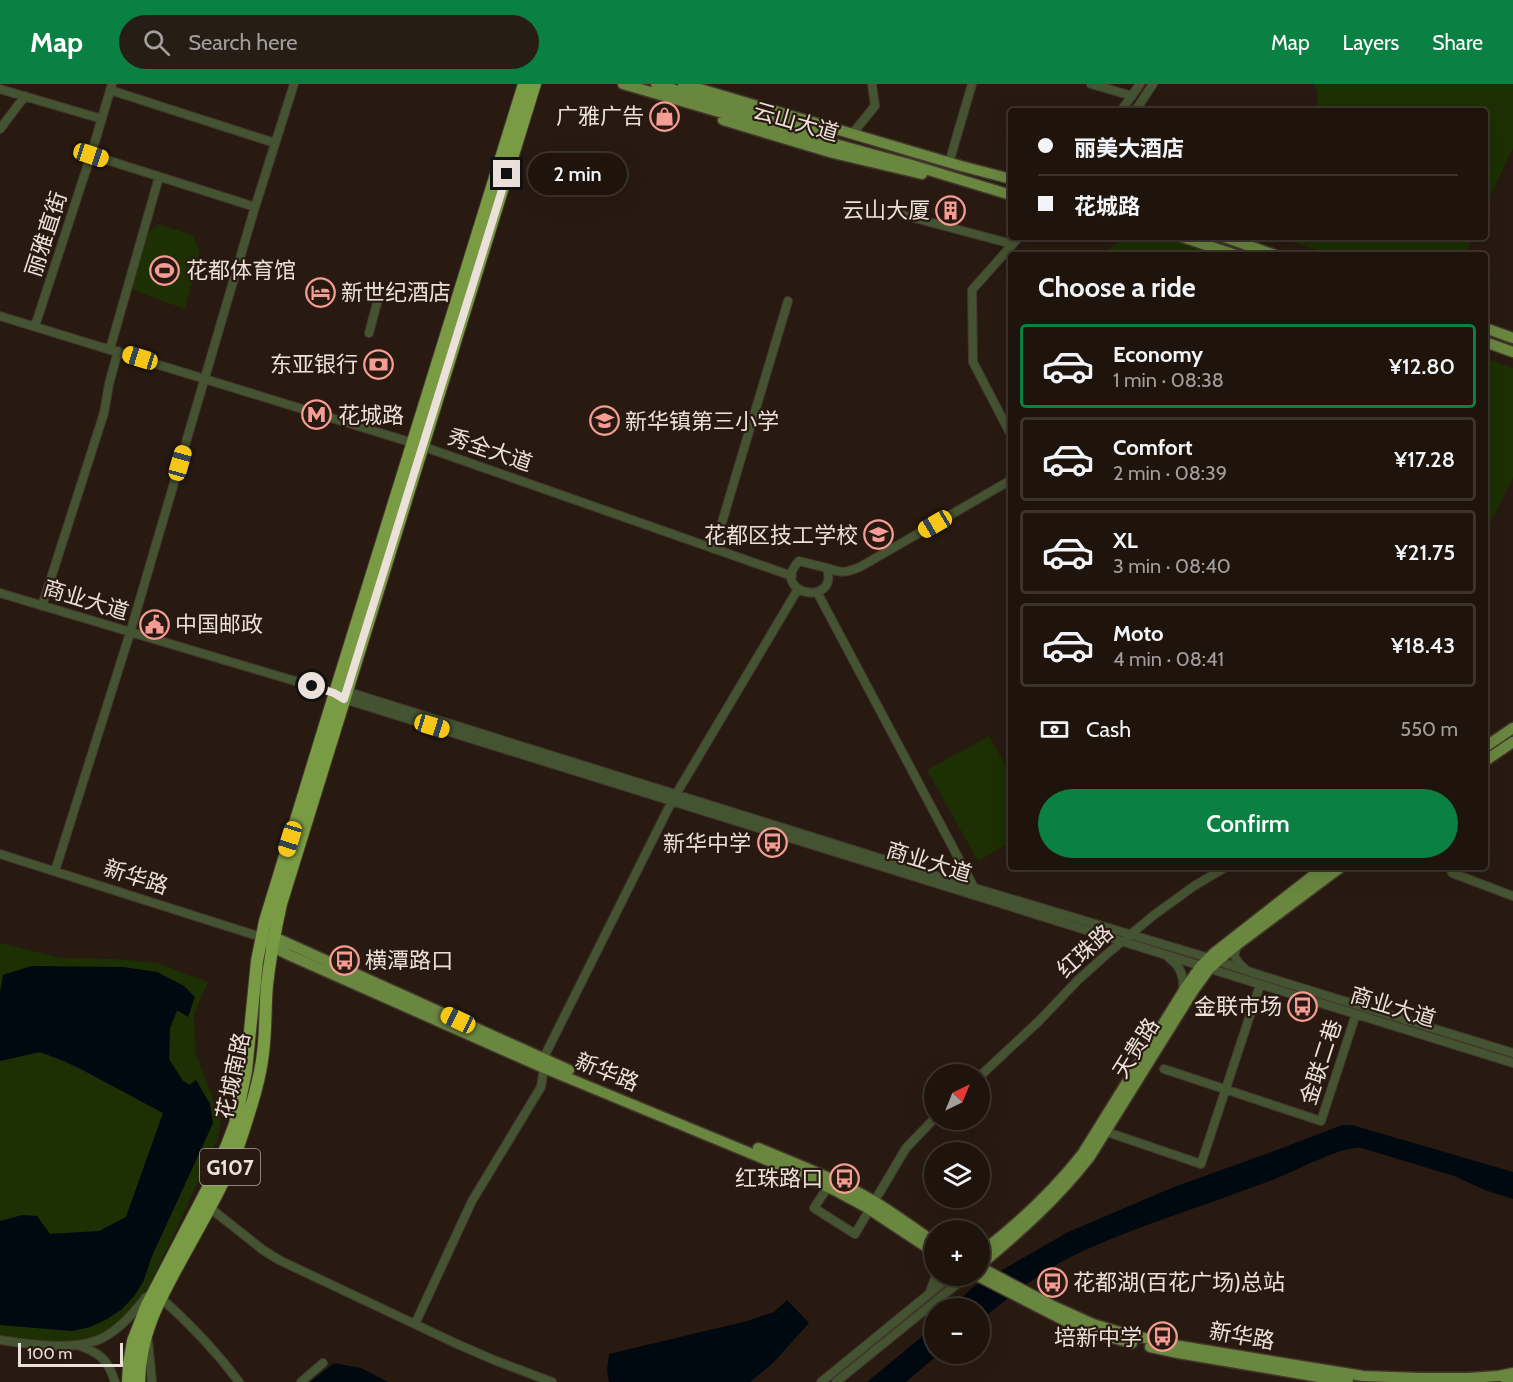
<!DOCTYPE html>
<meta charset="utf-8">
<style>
body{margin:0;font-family:Cabin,"Noto Sans SC",sans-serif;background:#261d15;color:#f1f3f6;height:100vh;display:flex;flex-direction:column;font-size:22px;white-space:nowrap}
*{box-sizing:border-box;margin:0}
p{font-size:20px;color:#a19e9d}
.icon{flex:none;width:33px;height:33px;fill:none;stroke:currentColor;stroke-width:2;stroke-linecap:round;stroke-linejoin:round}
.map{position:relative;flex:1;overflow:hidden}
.details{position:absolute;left:1008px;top:168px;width:480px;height:618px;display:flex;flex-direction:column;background:#1e140c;border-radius:6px;box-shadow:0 6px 24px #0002,0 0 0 2px #3c332d}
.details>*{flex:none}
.banner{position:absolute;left:1008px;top:24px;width:480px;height:132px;border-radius:6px;box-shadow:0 6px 24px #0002,0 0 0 2px #3c332d;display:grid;align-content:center;height:132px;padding:0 30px;background:#1e140c}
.needle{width:39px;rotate:43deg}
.buttons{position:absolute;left:924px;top:980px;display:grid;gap:12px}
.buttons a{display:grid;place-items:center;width:66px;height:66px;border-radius:50%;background:#1e140c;box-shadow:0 6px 24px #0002,0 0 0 2px #3c332d;font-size:30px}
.scale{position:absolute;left:18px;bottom:15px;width:105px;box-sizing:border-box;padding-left:6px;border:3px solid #ebe1da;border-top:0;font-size:16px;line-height:21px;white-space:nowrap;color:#ebe1da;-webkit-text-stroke:4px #281a10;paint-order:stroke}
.end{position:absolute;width:27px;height:27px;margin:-14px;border:8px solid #ebe1da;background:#111;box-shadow:0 0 0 3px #111}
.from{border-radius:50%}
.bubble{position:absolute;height:42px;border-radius:21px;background:#1e140c;box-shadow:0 6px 24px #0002,0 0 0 2px #3c332d;font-size:20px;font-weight:600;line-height:42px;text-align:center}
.car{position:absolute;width:18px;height:36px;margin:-18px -9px;border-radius:8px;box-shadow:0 0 4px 2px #0007;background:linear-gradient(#f5c518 24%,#345 0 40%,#f5c518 0 76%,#345 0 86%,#f5c518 0)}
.banner b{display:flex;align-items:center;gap:21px;height:57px;font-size:22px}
.banner b+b{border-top:2px solid #3c332d}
.banner i{width:15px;height:15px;background:#f1f3f6}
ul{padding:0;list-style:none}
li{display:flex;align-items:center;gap:18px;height:84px;margin:0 12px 9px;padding:0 18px;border:3px solid #3c332d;border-radius:6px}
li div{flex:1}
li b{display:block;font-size:22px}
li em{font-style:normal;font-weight:600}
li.selected{border-color:#0b8043}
li>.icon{width:54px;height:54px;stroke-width:1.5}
h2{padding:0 30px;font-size:27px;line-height:72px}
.pay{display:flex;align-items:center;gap:15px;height:66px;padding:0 30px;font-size:22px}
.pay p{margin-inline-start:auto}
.primary-button{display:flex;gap:12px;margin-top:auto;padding:12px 30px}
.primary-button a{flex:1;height:69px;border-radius:36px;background:#0b8043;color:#fff;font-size:24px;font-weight:600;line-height:69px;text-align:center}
header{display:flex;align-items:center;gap:36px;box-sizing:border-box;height:84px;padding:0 30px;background:#0b8043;color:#fff}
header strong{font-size:28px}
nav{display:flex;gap:33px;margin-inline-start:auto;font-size:21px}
.search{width:420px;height:54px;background:#261d15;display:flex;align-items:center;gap:15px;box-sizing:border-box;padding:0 21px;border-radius:33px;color:#a19e9d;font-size:22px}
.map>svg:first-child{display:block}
.green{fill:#1c3003}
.water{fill:#010910}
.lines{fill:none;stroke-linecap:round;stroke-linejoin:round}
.minor-casing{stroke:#43362c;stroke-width:10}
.major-casing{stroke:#43362c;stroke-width:13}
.highway-casing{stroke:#43362c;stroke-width:14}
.minor{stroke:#445331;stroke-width:8}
.major{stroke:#6a8740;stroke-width:10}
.highway{stroke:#799b44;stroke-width:12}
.route{stroke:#ebe1da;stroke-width:8}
.labels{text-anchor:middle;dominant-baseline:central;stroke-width:4.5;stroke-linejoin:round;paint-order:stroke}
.shield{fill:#281a10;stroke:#b0a59d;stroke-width:1.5}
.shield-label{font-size:21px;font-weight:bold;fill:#ebe1da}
.poi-label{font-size:22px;fill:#ebe1da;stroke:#281a10;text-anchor:end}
.street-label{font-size:22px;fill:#ebe1da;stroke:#281a10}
</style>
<header>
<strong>Map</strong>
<div class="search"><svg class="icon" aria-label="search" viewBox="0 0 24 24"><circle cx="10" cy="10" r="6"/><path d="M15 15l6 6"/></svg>Search here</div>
<nav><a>Map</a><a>Layers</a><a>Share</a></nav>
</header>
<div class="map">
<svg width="1513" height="1298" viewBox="0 0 1513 1298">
<rect width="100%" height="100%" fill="#281a10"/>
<path class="green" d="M1314 0H1513V64L1485 123V27H1318L1317 7Z
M158 140 192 151 200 167 185 225 130 205 146 151Z
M1132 153H1182L1234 171H1100L1119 158Z
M1286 153H1472L1466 171H1333L1285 155Z
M1485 274 1513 284V393L1485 449Z
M989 652 1011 691V758L978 777 927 686Z
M0 859 61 874 116 875 157 879 208 898 194 930 195 968 221 1035 218 1054 176 1146 146 1208 122 1239 108 1250 77 1261 0 1256V1241L72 1247 90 1243 107 1235 122 1225 134 1212 143 1199 152 1172 213 1039 195 996 190 1001 183 997 169 975 170 944 178 926 195 913 32 882 3 891 0 909Z
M40 968C83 984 122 1008 163 1029L126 1133 99 1147 50 1150 37 1132 23 1131 0 1137V977Z"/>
<path class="water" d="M32 882 123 883 157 888 184 902 195 913 188 933 177 926 170 944 169 975 183 997 190 1001 196 996 210 1020 213 1039 152 1172 143 1198 134 1212 122 1225 107 1235 90 1243 72 1247 0 1241V1137L23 1131 37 1132 50 1150 99 1147 126 1133 163 1029 81 985 64 977 40 968 0 977V909L3 891Z
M1342 1041H1352L1513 1088V1115L1485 1106 1454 1092 1362 1064C1342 1062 1302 1084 1282 1092 1215 1119 1146 1138 1081 1168 1044 1185 1011 1211 980 1237V1224H951L973 1203 1068 1148 1174 1103 1277 1066Z
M787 1216 809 1239 773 1279 750 1298H609L607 1287 609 1270 747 1237 774 1228Z
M934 1240V1269H940L906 1298H867L918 1256Z
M334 1279 361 1284 388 1298H310Z"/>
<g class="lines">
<defs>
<path id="minor" d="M1091 0 1132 12
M0 5 102 35
M110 6 275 59
M1121 27 1140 0
M1135 27 1153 0
M0 45 25 12
M852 50 875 22 872 0
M91 71 255 123
M949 79 972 0
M903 131 1012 160
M0 232 413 359 792 492
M35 242 91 71 112 0
M369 249 377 219
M110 265 159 93
M1011 351 973 278 972 206 1019 153
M714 465 788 217
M799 477 827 484C839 525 768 509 799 477Z
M827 484C841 489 846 489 860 483L1011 396
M817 508 976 807
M0 509 335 609 344 615 1513 979
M42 522 104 329 109 300 118 267
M344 608 355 610 975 804 1209 874 1263 892 1513 969
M0 770 261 853
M1450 783 1452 789 1513 812
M55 787 130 549 255 123 294 0
M1238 860 1234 871 1238 878 1244 884
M1169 874C1181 883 1184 892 1183 907
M1164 985 1321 1037 1356 930
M980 992 1040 936 1078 896 1107 870 1154 831 1194 802 1226 783
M1101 1044 1107 1048 1201 1080 1260 901
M831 1098 814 1124 855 1150 906 1064 934 1035
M210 1124 263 1166 279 1176 457 1260 494 1276 552 1298
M930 1208 936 1191
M161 1214C190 1240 216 1267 239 1298
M415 1240 472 1117 541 1003 544 984 543 975 672 717 798 505
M0 1256C29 1260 70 1267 98 1256 118 1248 134 1229 146 1213
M148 1257 152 1298
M77 1261C99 1268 108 1275 115 1298
M301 1298 323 1279
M821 1298 952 1191
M836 1298 968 1191"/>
<path id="major" d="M623 0 733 32 912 81 1011 111
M656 0 735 25 824 49
M683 0 961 82 1011 95
M723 36 833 69 922 90
M1182 153 1236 171
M1224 153 1275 171
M1485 244 1513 254
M1485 258 1513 268
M1485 663 1513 644
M1485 677 1513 658
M268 853H274L569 986
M268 859 273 863 289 871 544 984 803 1091 838 1108 866 1123 934 1168
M758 1064C797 1080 836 1095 872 1116 894 1129 914 1144 934 1158
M980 1169C1018 1140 1053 1107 1083 1069L1186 903 1201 882 1214 869 1324 783
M980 1181C1021 1147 1056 1116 1089 1074L1193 907 1209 885 1220 875 1238 860 1341 783
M980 1183 1051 1221 1093 1240 1123 1249 1180 1262 1363 1292 1419 1294H1469L1498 1292 1513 1289
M976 1191 1077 1243 1105 1252 1132 1259
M1150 1263 1178 1269 1348 1298
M1506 1298 1513 1297"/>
<path id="highway" d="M128 1298 129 1280 133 1257 147 1221 211 1098 227 1061 235 1040 246 987 257 877 265 837 329 628 524 0
M139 1298C140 1246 162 1211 186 1167 207 1129 230 1090 243 1048 251 1023 260 996 263 969 266 946 265 923 267 901 270 874 275 847 281 820L535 0"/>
</defs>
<use href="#minor" class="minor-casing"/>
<use href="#major" class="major-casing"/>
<use href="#highway" class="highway-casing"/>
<use href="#minor" class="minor"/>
<use href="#major" class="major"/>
<use href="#highway" class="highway"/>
</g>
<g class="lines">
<path class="route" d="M312 602 334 609 344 615 507 90"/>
</g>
<defs>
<symbol id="shop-ring" viewBox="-11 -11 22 22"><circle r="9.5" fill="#281a10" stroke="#f59c95" stroke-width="1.5"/><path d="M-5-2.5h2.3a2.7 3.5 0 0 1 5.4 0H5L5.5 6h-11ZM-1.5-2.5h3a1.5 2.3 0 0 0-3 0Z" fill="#f59c95"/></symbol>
<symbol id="building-ring" viewBox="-11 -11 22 22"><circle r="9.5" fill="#281a10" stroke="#f59c95" stroke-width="1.5"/><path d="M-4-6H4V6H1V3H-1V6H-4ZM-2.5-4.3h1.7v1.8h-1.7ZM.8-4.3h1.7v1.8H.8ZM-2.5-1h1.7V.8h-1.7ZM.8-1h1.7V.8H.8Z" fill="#f59c95"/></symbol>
<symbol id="stadium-ring" viewBox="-11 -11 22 22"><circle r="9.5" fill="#281a10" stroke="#f59c95" stroke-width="1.5"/><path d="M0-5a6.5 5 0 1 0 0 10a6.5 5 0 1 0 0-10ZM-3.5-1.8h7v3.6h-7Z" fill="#f59c95"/></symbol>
<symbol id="hotel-ring" viewBox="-11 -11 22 22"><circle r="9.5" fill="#281a10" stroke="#f59c95" stroke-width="1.5"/><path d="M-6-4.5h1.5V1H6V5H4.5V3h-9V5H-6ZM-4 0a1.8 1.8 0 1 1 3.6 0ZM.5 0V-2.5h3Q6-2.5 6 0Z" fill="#f59c95"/></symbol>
<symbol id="bank-ring" viewBox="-11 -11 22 22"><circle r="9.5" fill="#281a10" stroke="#f59c95" stroke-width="1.5"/><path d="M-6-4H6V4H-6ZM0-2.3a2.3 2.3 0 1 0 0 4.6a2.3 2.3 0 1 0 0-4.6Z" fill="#f59c95"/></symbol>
<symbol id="metro-ring" viewBox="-11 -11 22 22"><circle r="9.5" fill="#281a10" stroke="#f59c95" stroke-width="1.5"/><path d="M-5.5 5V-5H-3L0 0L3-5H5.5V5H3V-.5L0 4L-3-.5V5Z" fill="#f59c95"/></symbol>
<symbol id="school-ring" viewBox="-11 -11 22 22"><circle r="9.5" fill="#281a10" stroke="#f59c95" stroke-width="1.5"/><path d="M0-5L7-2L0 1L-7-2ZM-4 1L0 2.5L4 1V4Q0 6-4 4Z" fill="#f59c95"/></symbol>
<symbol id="civic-ring" viewBox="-11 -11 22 22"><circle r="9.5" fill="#281a10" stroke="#f59c95" stroke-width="1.5"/><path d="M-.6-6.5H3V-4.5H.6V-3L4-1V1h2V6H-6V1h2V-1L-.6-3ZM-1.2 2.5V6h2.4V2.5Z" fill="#f59c95"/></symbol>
<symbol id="bus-ring" viewBox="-11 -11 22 22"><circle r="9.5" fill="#281a10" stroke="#f59c95" stroke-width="1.5"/><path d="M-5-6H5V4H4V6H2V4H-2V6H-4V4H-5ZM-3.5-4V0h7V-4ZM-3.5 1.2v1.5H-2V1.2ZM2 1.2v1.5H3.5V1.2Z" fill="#f59c95"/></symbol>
</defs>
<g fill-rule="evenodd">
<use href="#shop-ring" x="648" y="16" width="33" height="33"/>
<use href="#building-ring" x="934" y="110" width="33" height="33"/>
<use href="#stadium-ring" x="148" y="170" width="33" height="33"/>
<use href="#hotel-ring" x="304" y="192" width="33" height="33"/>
<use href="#bank-ring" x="362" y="264" width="33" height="33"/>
<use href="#metro-ring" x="300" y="314" width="33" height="33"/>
<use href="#school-ring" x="588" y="320" width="33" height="33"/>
<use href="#school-ring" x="862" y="434" width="33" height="33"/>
<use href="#civic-ring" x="138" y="524" width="33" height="33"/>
<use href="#bus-ring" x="756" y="742" width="33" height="33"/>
<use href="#bus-ring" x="328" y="860" width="33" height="33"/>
<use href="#bus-ring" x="1286" y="906" width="33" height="33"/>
<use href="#bus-ring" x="828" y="1078" width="33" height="33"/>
<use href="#bus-ring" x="1036" y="1182" width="33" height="33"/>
<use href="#bus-ring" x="1146" y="1236" width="33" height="33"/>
</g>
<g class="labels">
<rect class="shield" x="200" y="1065" width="60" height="36" rx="4.5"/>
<g class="shield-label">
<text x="230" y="1083">G107</text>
</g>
<g class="poi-label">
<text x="644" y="32">广雅广告</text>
<text x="930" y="126">云山大厦</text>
<text x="186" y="186" text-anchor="start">花都体育馆</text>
<text x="341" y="208" text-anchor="start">新世纪酒店</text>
<text x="358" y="280">东亚银行</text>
<text x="338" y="331" text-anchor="start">花城路</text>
<text x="625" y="337" text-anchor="start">新华镇第三小学</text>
<text x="858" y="451">花都区技工学校</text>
<text x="175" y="540" text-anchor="start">中国邮政</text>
<text x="751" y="759">新华中学</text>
<text x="365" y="876" text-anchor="start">横潭路口</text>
<text x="1282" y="922">金联市场</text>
<text x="823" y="1094">红珠路口</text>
<text x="1073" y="1198" text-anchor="start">花都湖(百花广场)总站</text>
<text x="1142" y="1253">培新中学</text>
</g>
<g class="street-label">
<text transform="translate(796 38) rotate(16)">云山大道</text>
<text transform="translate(46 150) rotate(-72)">丽雅直街</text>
<text transform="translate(490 366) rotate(19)">秀全大道</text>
<text transform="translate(86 516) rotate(17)">商业大道</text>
<text transform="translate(929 778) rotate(17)">商业大道</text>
<text transform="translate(136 793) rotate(18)">新华路</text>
<text transform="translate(1085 867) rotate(-42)">红珠路</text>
<text transform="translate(1393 923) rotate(17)">商业大道</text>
<text transform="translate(1136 964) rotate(-58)">天贵路</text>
<text transform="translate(1321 978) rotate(-72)">金联二巷</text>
<text transform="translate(607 988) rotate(22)">新华路</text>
<text transform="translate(233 992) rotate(-78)">花城南路</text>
<text transform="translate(1242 1252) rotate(10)">新华路</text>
</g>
</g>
</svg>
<div class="buttons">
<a><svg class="needle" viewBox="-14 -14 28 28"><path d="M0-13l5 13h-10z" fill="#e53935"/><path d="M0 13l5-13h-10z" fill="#a19e9d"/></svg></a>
<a><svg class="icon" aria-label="layers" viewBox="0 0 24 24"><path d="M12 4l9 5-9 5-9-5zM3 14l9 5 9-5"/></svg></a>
<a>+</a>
<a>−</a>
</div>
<div class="scale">100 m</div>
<i class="end from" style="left:312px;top:602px"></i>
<i class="end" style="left:507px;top:90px"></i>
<div class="bubble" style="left:528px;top:69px;width:99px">2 min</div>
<i class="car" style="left:91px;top:71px;rotate:108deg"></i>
<i class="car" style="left:140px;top:274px;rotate:287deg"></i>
<i class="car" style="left:180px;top:379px;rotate:16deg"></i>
<i class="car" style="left:935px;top:440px;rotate:240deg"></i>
<i class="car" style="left:432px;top:642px;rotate:107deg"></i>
<i class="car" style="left:290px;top:755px;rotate:197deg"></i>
<i class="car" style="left:458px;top:936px;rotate:295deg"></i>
<div class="banner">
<b><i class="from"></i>丽美大酒店</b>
<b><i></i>花城路</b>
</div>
<section class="details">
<h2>Choose a ride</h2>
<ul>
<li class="selected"><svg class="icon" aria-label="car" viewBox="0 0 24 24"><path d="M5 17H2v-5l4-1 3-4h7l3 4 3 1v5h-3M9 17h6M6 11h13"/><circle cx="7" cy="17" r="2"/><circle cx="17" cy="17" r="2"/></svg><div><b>Economy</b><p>1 min · 08:38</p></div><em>¥12.80</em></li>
<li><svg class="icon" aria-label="car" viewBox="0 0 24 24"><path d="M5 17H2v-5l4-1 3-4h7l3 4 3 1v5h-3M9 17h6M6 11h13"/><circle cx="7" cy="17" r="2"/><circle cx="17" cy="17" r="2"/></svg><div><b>Comfort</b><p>2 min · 08:39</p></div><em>¥17.28</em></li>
<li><svg class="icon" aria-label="car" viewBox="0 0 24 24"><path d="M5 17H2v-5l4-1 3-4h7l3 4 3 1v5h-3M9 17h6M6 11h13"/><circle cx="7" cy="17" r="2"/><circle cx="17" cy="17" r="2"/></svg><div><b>XL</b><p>3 min · 08:40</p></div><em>¥21.75</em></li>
<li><svg class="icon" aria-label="car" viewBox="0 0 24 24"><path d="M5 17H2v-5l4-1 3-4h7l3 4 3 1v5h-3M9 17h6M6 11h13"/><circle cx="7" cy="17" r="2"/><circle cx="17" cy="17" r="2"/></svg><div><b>Moto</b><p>4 min · 08:41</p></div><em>¥18.43</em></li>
</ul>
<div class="pay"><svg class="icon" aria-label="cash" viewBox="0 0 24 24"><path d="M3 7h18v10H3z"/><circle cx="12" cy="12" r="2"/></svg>Cash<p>550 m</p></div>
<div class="primary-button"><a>Confirm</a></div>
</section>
</div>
